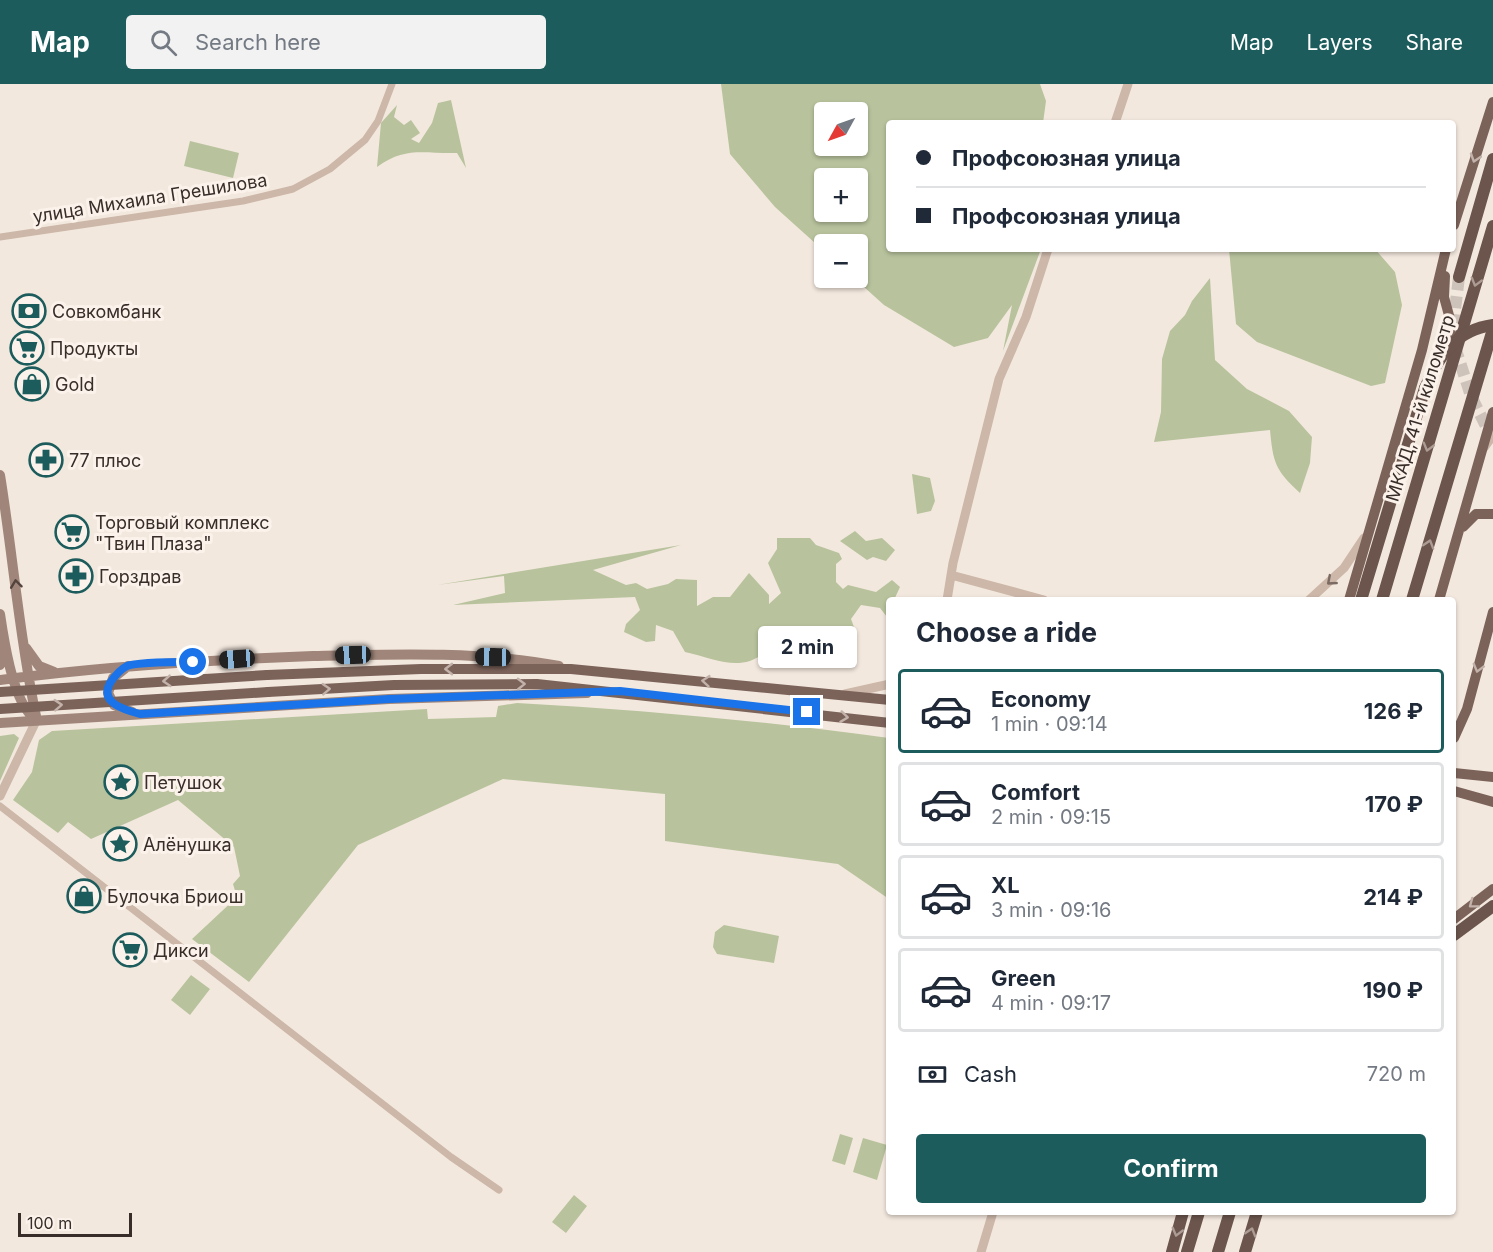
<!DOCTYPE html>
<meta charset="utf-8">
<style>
body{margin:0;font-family:Inter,sans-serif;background:#f2f2f3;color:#1f2937;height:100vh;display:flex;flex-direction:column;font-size:22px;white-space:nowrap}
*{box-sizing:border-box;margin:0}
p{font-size:20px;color:#747a83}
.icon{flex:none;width:33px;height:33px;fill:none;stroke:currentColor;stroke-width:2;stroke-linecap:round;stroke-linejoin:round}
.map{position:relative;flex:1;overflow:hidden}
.details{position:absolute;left:886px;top:513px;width:570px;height:618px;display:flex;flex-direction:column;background:#fff;border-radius:6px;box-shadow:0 2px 4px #0004}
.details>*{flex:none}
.top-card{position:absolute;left:886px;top:36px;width:570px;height:132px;border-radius:6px;box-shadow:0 2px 4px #0004;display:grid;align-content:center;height:132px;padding:0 30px;background:#fff}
.needle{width:39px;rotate:230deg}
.buttons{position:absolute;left:814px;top:18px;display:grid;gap:12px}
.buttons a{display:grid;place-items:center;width:54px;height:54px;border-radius:6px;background:#fff;box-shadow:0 2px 4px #0004;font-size:30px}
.scale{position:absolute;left:18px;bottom:15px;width:114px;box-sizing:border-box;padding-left:6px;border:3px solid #392d29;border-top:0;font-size:16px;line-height:21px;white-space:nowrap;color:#392d29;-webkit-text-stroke:4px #fbf3eb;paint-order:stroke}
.end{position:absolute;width:27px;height:27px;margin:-14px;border:8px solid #1a73e8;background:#fff;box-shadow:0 0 0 3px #fff}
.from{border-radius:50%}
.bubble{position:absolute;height:42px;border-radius:6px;background:#fff;box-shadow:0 2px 4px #0004;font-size:20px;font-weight:700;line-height:42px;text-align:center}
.car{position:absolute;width:18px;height:36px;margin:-18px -9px;border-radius:8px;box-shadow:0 0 4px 2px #0007;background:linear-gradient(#222 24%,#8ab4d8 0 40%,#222 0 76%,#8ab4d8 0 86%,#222 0)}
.top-card b{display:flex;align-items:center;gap:21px;height:57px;font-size:22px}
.top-card b+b{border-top:2px solid #e0e1e3}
.top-card i{width:15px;height:15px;background:#1f2937}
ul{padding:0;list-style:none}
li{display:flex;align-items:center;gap:18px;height:84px;margin:0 12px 9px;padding:0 18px;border:3px solid #e0e1e3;border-radius:6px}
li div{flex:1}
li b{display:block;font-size:22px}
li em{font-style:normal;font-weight:700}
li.current{border-color:#1d5c5c}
li>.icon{width:54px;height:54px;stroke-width:1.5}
h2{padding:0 30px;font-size:27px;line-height:72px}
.pay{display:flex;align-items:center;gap:15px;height:66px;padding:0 30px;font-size:22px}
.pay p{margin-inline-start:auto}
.button{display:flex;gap:12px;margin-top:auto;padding:12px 30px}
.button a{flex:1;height:69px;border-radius:6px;background:#1d5c5c;color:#fff;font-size:24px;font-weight:700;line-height:69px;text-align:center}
header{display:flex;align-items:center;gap:36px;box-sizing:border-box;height:84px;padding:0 30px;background:#1d5c5c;color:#fff}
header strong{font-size:28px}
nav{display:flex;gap:33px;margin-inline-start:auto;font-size:21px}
.search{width:420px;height:54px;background:#f2f2f3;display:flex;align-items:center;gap:15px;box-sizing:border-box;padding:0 21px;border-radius:6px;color:#747a83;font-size:22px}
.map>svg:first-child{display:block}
.green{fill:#b8c39d;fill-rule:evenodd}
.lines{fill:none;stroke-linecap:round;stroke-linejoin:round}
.trunk-tunnel{stroke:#cec3ba;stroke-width:12;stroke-dasharray:12 6;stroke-linecap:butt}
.minor{stroke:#ccb7a9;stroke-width:7}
.tertiary{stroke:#ccb7a9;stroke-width:9}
.secondary{stroke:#a0867a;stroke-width:10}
.primary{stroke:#7c635a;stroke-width:10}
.trunk{stroke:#6b554d;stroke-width:12}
.primary-bridge{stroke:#7c635a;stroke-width:10}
.trunk-bridge{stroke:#6b554d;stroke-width:12}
.oneway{stroke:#c2b2aa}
.oneway2{stroke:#ac9c94}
.oneway3{stroke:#7b6b63}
.oneway4{stroke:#53433d}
.route{stroke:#1a73e8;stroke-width:8}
.labels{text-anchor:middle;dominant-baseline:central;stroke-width:6;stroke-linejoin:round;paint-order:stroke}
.street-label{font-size:18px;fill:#392d29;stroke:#fbf3eb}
.poi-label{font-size:18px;fill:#392d29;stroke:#fbf3eb;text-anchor:start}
</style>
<header>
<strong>Map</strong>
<div class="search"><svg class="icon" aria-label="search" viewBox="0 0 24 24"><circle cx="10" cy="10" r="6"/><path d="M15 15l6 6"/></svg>Search here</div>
<nav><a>Map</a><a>Layers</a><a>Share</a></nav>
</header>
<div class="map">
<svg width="1493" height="1168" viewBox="0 0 1493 1168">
<rect width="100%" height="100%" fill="#f3e8de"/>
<path class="green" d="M721 0H1040L1046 17 1043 39H890V165H1041L1003 267 1012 221 988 254 954 263 884 221 854 194H858V160H825V168L775 123 730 70ZM825 28H858V62H825ZM825 94H858V128H825Z
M451 16 466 84 457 69C423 70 406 62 377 83L381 39 397 21 394 33 404 41 411 36 420 49 411 55 419 59 432 39 438 19Z
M190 57 239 69 233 94 184 82Z
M1229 165H1375L1395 188 1402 221 1385 299 1371 302 1257 258 1236 240Z
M1210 194 1215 276 1247 305 1289 327 1312 353 1310 379 1300 409C1275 386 1273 378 1270 346L1154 358 1161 328 1162 275 1170 247 1185 231 1192 217Z
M912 390 930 394 935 417 931 427 917 430Z
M855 447 866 457 882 454 895 466 886 477 873 473 867 476 840 457Z
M777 454H810L816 461 839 469 842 475 836 480V498L843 505 848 501 876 508 892 496 900 503 894 516H890L887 533 880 524 861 521 851 535 857 551 839 569 835 582 801 580V570L772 562C744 591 720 576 685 568L673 547 656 541 655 557 646 558 624 548 626 540 640 526 635 513 453 521 505 509 504 492 437 501 681 461 593 486 626 501 636 499 647 505 668 500 676 495 697 496V522L713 513H730L749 489 769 511V520L781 509 768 479 777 465Z
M517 619C642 626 765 637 889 654V815L838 780 665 757V710L503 695 358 761 249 898 192 855 237 813 233 800 240 792 234 763 178 716 91 755 68 738 58 749 13 716 32 688 39 656 52 647 427 625 428 635 496 633 498 622Z
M14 650 19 654 0 697V652Z
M724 841 779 852 774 879 717 870 713 863 715 848Z
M191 891 210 905 190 931 171 916Z
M840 1050 853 1054 845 1081 832 1077Z
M863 1054 887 1061 877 1096 853 1088Z
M574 1111 587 1122 566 1149 552 1138Z"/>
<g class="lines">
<path class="trunk-tunnel" d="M1453 242 1459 193
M1455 263 1471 312 1491 352"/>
<path class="minor" d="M0 153 243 117 293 105 330 85 365 56 378 37 392 0
M1485 364 1493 353
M0 722 451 1073 499 1106"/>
<path class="tertiary" d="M1115 39 1128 0
M951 491 1044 516
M947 516 953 479 999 295 1026 233 1048 165
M1309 516 1344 484 1364 454
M845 610 890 600
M0 712 37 635
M981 1168 993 1128"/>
<path class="secondary" d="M0 391C13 471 19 552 36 632
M0 530C4 557 12 609 29 629
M26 564 39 582 54 588
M0 581 3 562
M128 582 113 594 108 609 114 621 132 628
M0 596C104 582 208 576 313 572 395 570 479 567 559 582
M0 639 389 615 587 609"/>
<path class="primary" d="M1454 141 1493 18
M1445 192 1444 213 1450 235 1451 265
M1463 443 1476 430H1493
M1349 516 1422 266 1446 165
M1439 516 1493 328
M267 591 421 585H571L890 616
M268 608 394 601 537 600 890 639
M1454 654 1467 625 1493 528
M1454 689 1493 693
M1454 707 1493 718
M1454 835 1493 805"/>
<path class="trunk" d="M1459 193 1493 75
M1361 516 1425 304
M1382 516 1493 142
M1412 516 1493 245
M1454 851 1493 822
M1172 1168 1183 1128
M1187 1168 1199 1128
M1218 1168 1230 1128
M1245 1168 1257 1128"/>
<path class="primary-bridge" d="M0 608 267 591
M0 625 268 608"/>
<path class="trunk-bridge" d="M1425 304C1439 271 1456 246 1493 241"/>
</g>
<defs><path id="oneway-chevron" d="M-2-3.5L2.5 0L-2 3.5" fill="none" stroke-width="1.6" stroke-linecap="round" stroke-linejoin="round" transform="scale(1.5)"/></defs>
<g class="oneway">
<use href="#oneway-chevron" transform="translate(1475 74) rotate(108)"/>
<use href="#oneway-chevron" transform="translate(1478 584) rotate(105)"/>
<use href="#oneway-chevron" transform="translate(449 585) rotate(180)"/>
<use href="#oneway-chevron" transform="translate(167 597) rotate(176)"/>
<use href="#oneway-chevron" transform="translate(706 597) rotate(-175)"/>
<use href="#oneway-chevron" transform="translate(521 600) rotate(-1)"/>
<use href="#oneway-chevron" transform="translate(326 605) rotate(-3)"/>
<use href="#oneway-chevron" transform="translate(58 621) rotate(-3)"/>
<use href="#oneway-chevron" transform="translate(844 633) rotate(7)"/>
<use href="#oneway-chevron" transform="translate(1473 820) rotate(143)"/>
</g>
<g class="oneway2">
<use href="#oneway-chevron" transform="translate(1476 198) rotate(106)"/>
<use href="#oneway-chevron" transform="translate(1428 363) rotate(106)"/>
<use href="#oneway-chevron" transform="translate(1429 460) rotate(-73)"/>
<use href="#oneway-chevron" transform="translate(1177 1148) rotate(105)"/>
<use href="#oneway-chevron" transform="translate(1251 1148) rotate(-73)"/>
</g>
<use class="oneway3" href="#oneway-chevron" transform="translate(1331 497) rotate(139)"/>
<use class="oneway4" href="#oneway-chevron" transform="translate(16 500) rotate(-97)"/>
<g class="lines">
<path class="route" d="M193 578C180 578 137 578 127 582 121 585 114 593 110 599 99 619 125 626 140 630L389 615 620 607 807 628"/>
</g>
<defs>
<symbol id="bank-ring" viewBox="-11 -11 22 22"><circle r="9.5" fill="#fbf3eb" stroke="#1d5c5c" stroke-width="1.5"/><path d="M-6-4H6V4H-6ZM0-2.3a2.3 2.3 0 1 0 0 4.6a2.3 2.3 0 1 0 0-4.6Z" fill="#1d5c5c"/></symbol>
<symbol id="supermarket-ring" viewBox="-11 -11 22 22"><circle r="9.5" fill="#fbf3eb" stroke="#1d5c5c" stroke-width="1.5"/><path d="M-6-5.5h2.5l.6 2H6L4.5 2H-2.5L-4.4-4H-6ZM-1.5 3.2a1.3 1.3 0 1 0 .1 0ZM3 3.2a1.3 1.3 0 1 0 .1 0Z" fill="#1d5c5c"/></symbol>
<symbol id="shop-ring" viewBox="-11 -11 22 22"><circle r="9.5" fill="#fbf3eb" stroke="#1d5c5c" stroke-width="1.5"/><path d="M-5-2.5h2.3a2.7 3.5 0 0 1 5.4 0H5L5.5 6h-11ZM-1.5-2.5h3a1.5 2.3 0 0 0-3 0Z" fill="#1d5c5c"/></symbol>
<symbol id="pharmacy-ring" viewBox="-11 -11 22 22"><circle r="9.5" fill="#fbf3eb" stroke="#1d5c5c" stroke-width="1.5"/><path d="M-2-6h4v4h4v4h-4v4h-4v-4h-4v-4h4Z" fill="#1d5c5c"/></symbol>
<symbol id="sight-ring" viewBox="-11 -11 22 22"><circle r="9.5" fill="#fbf3eb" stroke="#1d5c5c" stroke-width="1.5"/><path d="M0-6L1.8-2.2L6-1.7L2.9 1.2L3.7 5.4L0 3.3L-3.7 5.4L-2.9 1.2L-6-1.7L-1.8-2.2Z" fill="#1d5c5c"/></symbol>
</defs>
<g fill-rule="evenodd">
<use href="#bank-ring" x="10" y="208" width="38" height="38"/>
<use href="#supermarket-ring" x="8" y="245" width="38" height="38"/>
<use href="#shop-ring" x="13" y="281" width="38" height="38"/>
<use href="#pharmacy-ring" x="27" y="357" width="38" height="38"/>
<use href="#supermarket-ring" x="53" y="429" width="38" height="38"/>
<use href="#pharmacy-ring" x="57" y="473" width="38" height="38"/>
<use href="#sight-ring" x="102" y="679" width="38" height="38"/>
<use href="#sight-ring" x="101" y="741" width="38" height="38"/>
<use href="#shop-ring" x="65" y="793" width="38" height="38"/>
<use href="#supermarket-ring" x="111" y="847" width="38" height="38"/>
</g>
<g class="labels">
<g class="street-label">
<text transform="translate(150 114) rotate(-9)">улица Михаила Грешилова</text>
<text transform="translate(1420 324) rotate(-73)">МКАД, 41-й километр</text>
</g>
<g class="poi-label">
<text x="52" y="227">Совкомбанк</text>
<text x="50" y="264">Продукты</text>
<text x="55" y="300">Gold</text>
<text x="69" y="376">77 плюс</text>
<text x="95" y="438">Торговый комплекс<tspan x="95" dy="21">"Твин Плаза"</tspan></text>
<text x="99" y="492">Горздрав</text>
<text x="144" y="698">Петушок</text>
<text x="143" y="760">Алёнушка</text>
<text x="107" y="812">Булочка Бриош</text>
<text x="153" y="866">Дикси</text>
</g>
</g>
</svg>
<div class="buttons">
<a><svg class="needle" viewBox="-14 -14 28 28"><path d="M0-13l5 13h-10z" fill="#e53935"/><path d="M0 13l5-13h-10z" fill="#747a83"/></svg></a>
<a>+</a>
<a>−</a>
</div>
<div class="scale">100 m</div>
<i class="end from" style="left:193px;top:578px"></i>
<i class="end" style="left:807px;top:628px"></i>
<div class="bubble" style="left:758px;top:542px;width:99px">2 min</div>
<i class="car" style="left:353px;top:571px;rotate:268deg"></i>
<i class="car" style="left:493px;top:573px;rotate:271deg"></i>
<i class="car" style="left:237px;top:575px;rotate:266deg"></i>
<div class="top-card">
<b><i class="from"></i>Профсоюзная улица</b>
<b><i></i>Профсоюзная улица</b>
</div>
<section class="details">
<h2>Choose a ride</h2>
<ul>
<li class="current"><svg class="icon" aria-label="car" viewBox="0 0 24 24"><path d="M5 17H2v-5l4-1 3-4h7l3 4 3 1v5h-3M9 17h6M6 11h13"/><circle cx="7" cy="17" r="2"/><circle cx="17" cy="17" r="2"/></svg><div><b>Economy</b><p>1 min · 09:14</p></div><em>126 ₽</em></li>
<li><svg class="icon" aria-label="car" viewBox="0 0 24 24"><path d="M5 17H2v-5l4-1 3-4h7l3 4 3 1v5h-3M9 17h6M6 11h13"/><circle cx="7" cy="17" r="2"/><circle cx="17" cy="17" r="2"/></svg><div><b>Comfort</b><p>2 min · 09:15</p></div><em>170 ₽</em></li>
<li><svg class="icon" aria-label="car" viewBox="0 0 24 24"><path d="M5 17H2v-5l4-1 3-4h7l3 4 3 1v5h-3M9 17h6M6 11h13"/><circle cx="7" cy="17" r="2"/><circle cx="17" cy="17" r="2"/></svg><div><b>XL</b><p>3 min · 09:16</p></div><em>214 ₽</em></li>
<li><svg class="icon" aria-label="car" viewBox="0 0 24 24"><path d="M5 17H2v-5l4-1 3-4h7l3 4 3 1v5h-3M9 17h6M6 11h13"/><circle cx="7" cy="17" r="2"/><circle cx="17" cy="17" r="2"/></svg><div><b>Green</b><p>4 min · 09:17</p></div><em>190 ₽</em></li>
</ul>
<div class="pay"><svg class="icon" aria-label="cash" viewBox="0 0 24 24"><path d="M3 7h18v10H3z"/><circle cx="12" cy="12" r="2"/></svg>Cash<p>720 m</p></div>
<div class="button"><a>Confirm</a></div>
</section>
</div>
